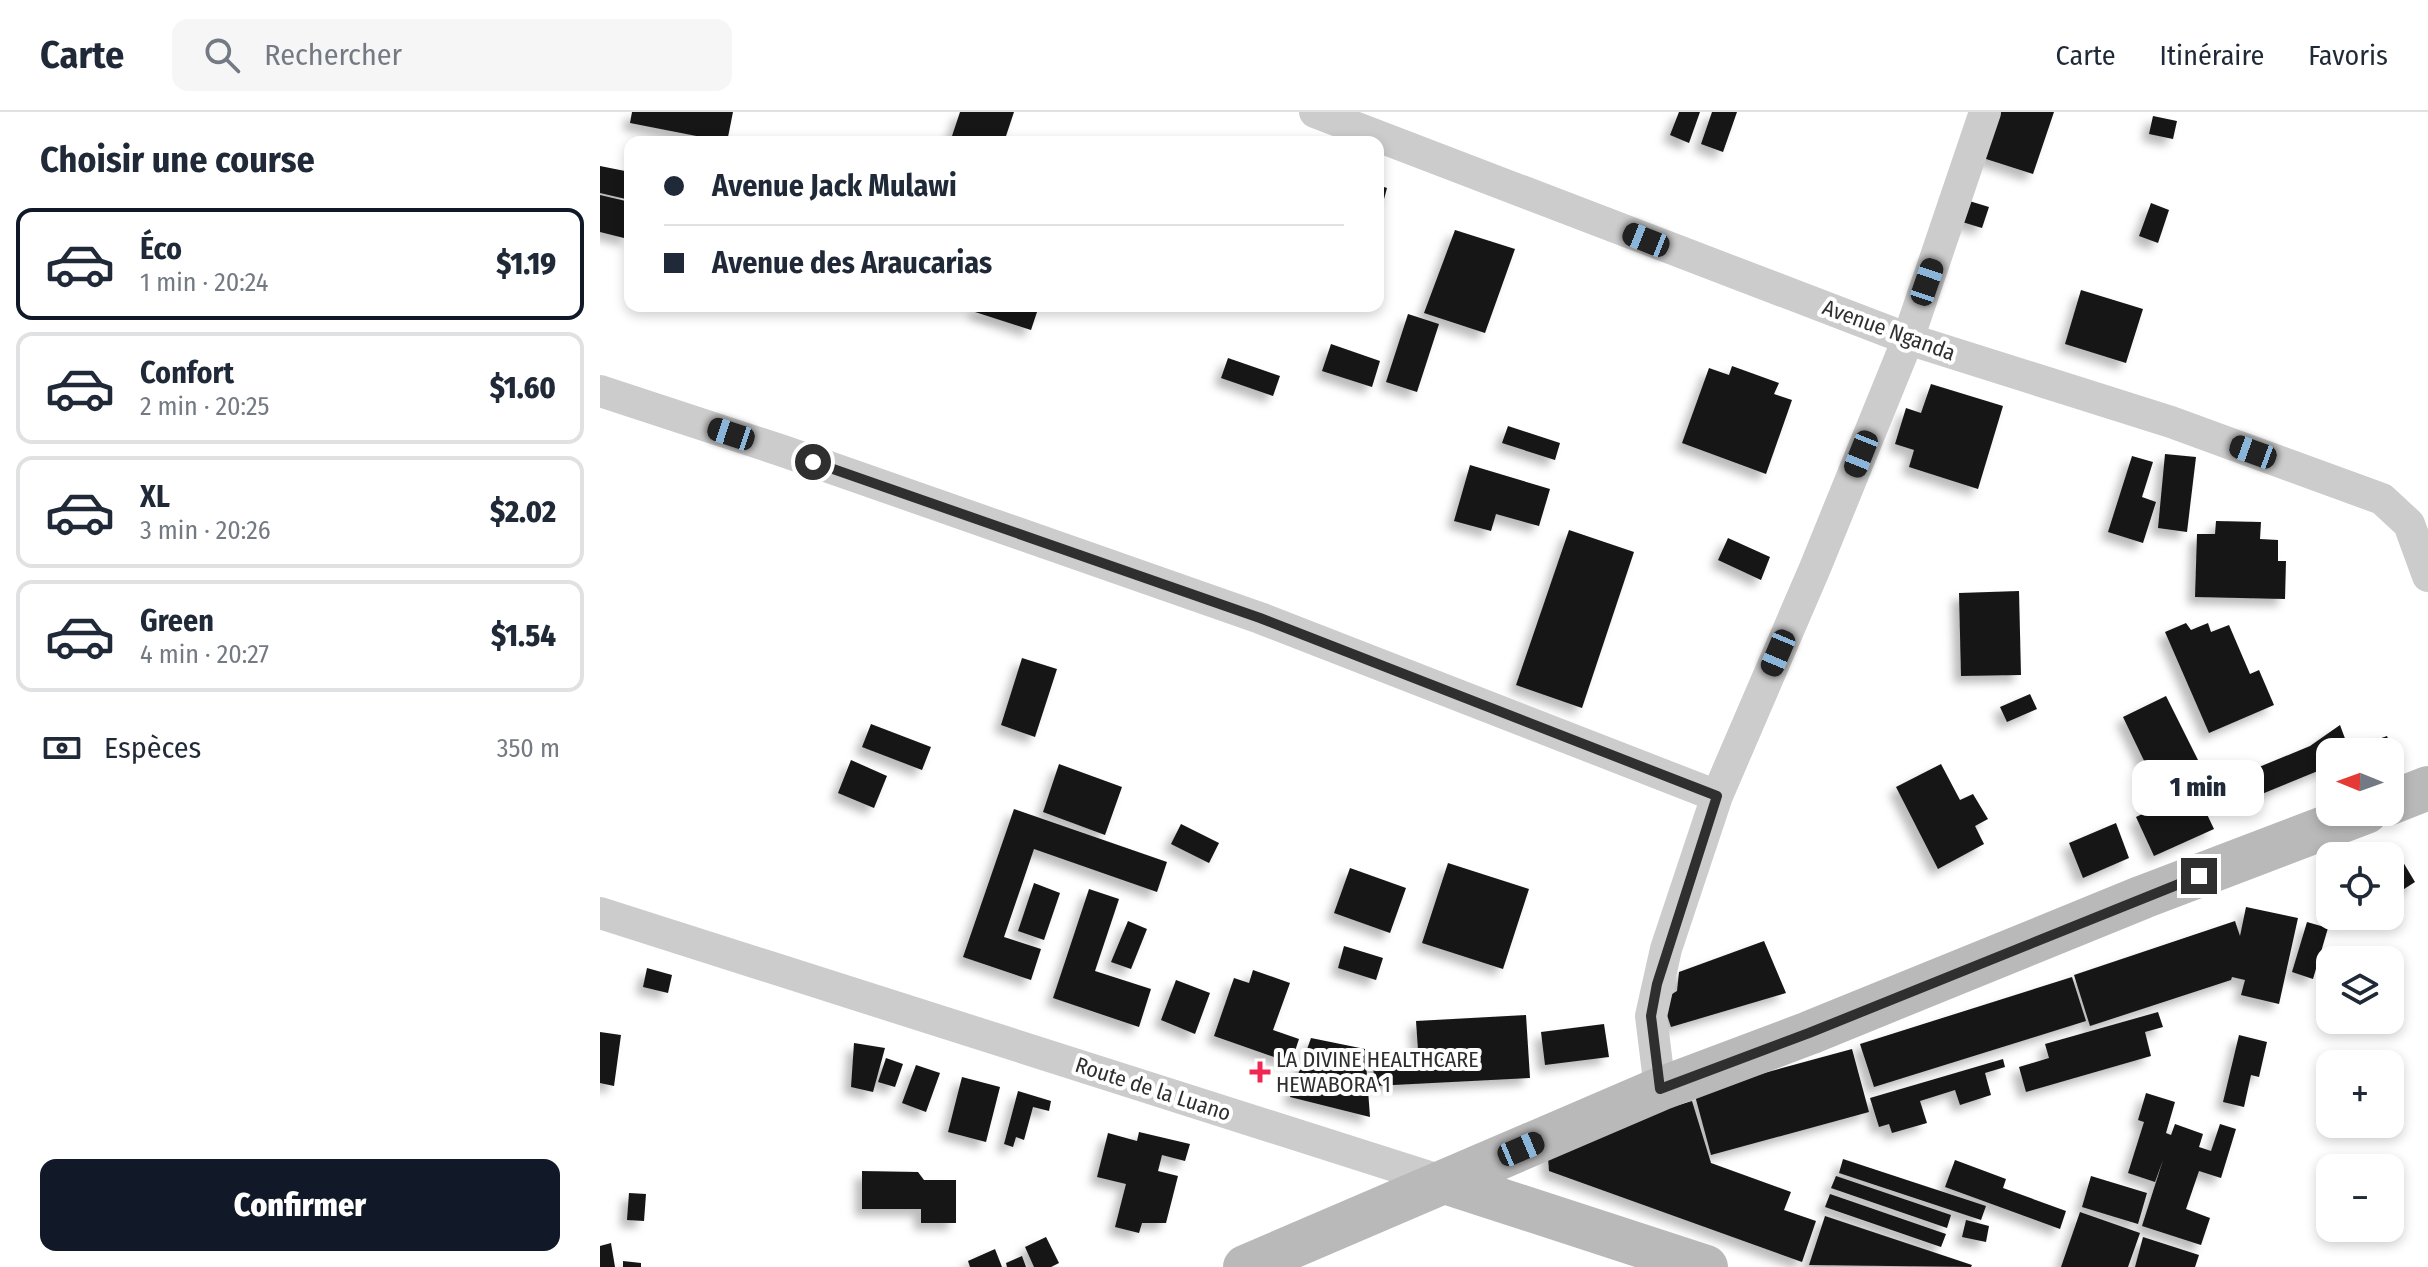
<!DOCTYPE html>
<html lang="fr">
<meta charset="utf-8">
<style>
body{margin:0;font-family:"Fira Sans Condensed",sans-serif;background:#f6f6f7;color:#1f2937;height:100vh;display:flex;flex-direction:column;font-size:30px;white-space:nowrap}
*{box-sizing:border-box;margin:0}
p{font-size:26px;color:#747a83}
.icon{flex:none;width:44px;height:44px;fill:none;stroke:currentColor;stroke-width:2;stroke-linecap:round;stroke-linejoin:round}
.map{position:relative;flex:1;overflow:hidden}
.sheet{display:flex;flex-direction:column;background:#fff;width:600px}
.sheet>*{flex:none}
.hud{position:absolute;left:24px;top:24px;width:760px;height:176px;border-radius:16px;box-shadow:0 4px 12px #0003;display:grid;align-content:center;height:176px;padding:0 40px;background:#fff}
.needle{width:52px;rotate:271deg}
.buttons{position:absolute;left:1716px;top:626px;display:grid;gap:16px}
.buttons a{display:grid;place-items:center;width:88px;height:88px;border-radius:16px;background:#fff;box-shadow:0 4px 12px #0003;font-size:40px}
.end{position:absolute;width:36px;height:36px;margin:-18px;border:10px solid #2f2f2f;background:#fff;box-shadow:0 0 0 4px #fff}
.from{border-radius:50%}
.bubble{position:absolute;height:56px;border-radius:16px;background:#fff;box-shadow:0 4px 12px #0003;font-size:26px;font-weight:800;line-height:56px;text-align:center}
.car{position:absolute;width:24px;height:48px;margin:-24px -12px;border-radius:10px;box-shadow:0 0 6px 2px #0007;background:linear-gradient(#222 24%,#8ab4d8 0 40%,#222 0 76%,#8ab4d8 0 86%,#222 0)}
.hud b{display:flex;align-items:center;gap:28px;height:76px;font-size:30px}
.hud b+b{border-top:2px solid #e0e1e3}
.hud i{width:20px;height:20px;background:#1f2937}
ul{padding:0;list-style:none}
li{display:flex;align-items:center;gap:24px;height:112px;margin:0 16px 12px;padding:0 24px;border:4px solid #e0e1e3;border-radius:16px}
li div{flex:1}
li b{display:block;font-size:30px}
li em{font-style:normal;font-weight:800}
li.current{border-color:#111827}
li>.icon{width:72px;height:72px;stroke-width:1.5}
h2{padding:0 40px;font-size:36px;line-height:96px}
.pay{display:flex;align-items:center;gap:20px;height:88px;padding:0 40px;font-size:30px}
.pay p{margin-inline-start:auto}
.button{display:flex;gap:16px;margin-top:auto;padding:16px 40px}
.button a{flex:1;height:92px;border-radius:16px;background:#111827;color:#fff;font-size:32px;font-weight:800;line-height:92px;text-align:center}
header{display:flex;align-items:center;gap:48px;box-sizing:border-box;height:112px;padding:0 40px;background:#fff;border-bottom:2px solid #e0e1e3}
header strong{font-size:38px}
nav{display:flex;gap:44px;margin-inline-start:auto;font-size:28px}
.search{width:560px;height:72px;background:#f6f6f7;display:flex;align-items:center;gap:20px;box-sizing:border-box;padding:0 28px;border-radius:16px;color:#747a83;font-size:30px}
main{display:flex;flex:1;min-height:0}
.map>svg:first-child{display:block}
.building{fill:#161616;filter:url(#shadow)}
.lines{fill:none;stroke-linecap:round;stroke-linejoin:round}
.street{stroke:#ccc;stroke-width:32}
.secondary{stroke:#b9b9b9;stroke-width:44}
.route{stroke:#2f2f2f;stroke-width:10}
.poi-dot{fill:#f12652;stroke:#fff;stroke-width:3}
.labels{text-anchor:middle;dominant-baseline:central;stroke-width:8;stroke-linejoin:round;paint-order:stroke}
.street-label{font-size:22px;fill:#2f2f2f;stroke:#fff}
.poi-label{font-size:22px;fill:#2f2f2f;stroke:#fff;text-anchor:start}
</style>
<header>
<strong>Carte</strong>
<div class="search"><svg class="icon" aria-label="search" viewBox="0 0 24 24"><circle cx="10" cy="10" r="6"/><path d="M15 15l6 6"/></svg>Rechercher</div>
<nav><a>Carte</a><a>Itinéraire</a><a>Favoris</a></nav>
</header>
<main>
<section class="sheet">
<h2>Choisir une course</h2>
<ul>
<li class="current"><svg class="icon" aria-label="car" viewBox="0 0 24 24"><path d="M5 17H2v-5l4-1 3-4h7l3 4 3 1v5h-3M9 17h6M6 11h13"/><circle cx="7" cy="17" r="2"/><circle cx="17" cy="17" r="2"/></svg><div><b>Éco</b><p>1 min · 20:24</p></div><em>$1.19</em></li>
<li><svg class="icon" aria-label="car" viewBox="0 0 24 24"><path d="M5 17H2v-5l4-1 3-4h7l3 4 3 1v5h-3M9 17h6M6 11h13"/><circle cx="7" cy="17" r="2"/><circle cx="17" cy="17" r="2"/></svg><div><b>Confort</b><p>2 min · 20:25</p></div><em>$1.60</em></li>
<li><svg class="icon" aria-label="car" viewBox="0 0 24 24"><path d="M5 17H2v-5l4-1 3-4h7l3 4 3 1v5h-3M9 17h6M6 11h13"/><circle cx="7" cy="17" r="2"/><circle cx="17" cy="17" r="2"/></svg><div><b>XL</b><p>3 min · 20:26</p></div><em>$2.02</em></li>
<li><svg class="icon" aria-label="car" viewBox="0 0 24 24"><path d="M5 17H2v-5l4-1 3-4h7l3 4 3 1v5h-3M9 17h6M6 11h13"/><circle cx="7" cy="17" r="2"/><circle cx="17" cy="17" r="2"/></svg><div><b>Green</b><p>4 min · 20:27</p></div><em>$1.54</em></li>
</ul>
<div class="pay"><svg class="icon" aria-label="cash" viewBox="0 0 24 24"><path d="M3 7h18v10H3z"/><circle cx="12" cy="12" r="2"/></svg>Espèces<p>350 m</p></div>
<div class="button"><a>Confirmer</a></div>
</section>
<div class="map">
<svg width="1828" height="1155" viewBox="0 0 1828 1155">
<defs>
<filter id="shadow"><feDropShadow dx="-7" dy="7" stdDeviation="4" flood-color="#0004"/></filter>
</defs>
<rect width="100%" height="100%" fill="#fff"/>
<path class="building" d="M32 0H133L127 30 30 11Z
M360 0H414L404 30H350Z
M1079 0H1100L1089 31 1070 23Z
M1112 0H1137L1123 40 1101 32Z
M1397 0H1454L1433 62 1383 46Z
M1553 4 1577 9 1573 27 1549 22Z
M0 54 30 60V88L0 81Z
M778 73 787 76 783 91 778 90Z
M0 83 30 90 28 127 0 120Z
M1366 88 1389 95 1382 116 1359 109Z
M1551 91 1569 98 1558 131 1539 124Z
M855 118 915 137 885 221 824 201Z
M1481 178 1543 197 1526 251 1465 232Z
M377 194H439L431 218 375 200Z
M808 202 839 212 817 280 786 270Z
M731 232 780 249 772 275 722 259Z
M628 246 680 264 673 284 621 266Z
M1132 254 1179 271 1174 282 1192 288 1166 362 1082 331 1109 256 1129 263Z
M1331 272 1403 294 1378 377 1309 355 1314 338 1295 332 1306 296 1321 301Z
M908 314 960 331 955 348 902 331Z
M1565 342 1596 345 1587 420 1558 416Z
M1532 344 1553 350 1542 385 1556 390 1543 431 1508 420Z
M870 353 950 377 939 414 896 402 891 419 854 409Z
M1616 409 1661 410 1660 427 1678 428V449H1686L1685 487 1595 485 1597 422H1615Z
M969 418 1034 440 982 596 916 573Z
M1128 426 1170 445 1161 468 1118 448Z
M1419 479 1421 563 1361 564 1359 481Z
M1586 511 1591 518 1608 511 1611 520 1629 513 1650 562 1659 558 1674 593 1609 621 1565 520Z
M422 546 457 557 435 625 401 613Z
M1430 582 1437 597 1407 610 1400 595Z
M1566 584 1605 662 1561 684 1523 605Z
M271 612 331 635 322 658 262 635Z
M1740 613 1750 640H1730V654L1657 684 1647 660 1710 634Z
M1787 624 1800 659 1790 663V640H1765L1762 633Z
M251 648 287 664 274 696 238 681Z
M459 652 522 675 505 723 443 700Z
M1341 652 1360 688 1373 682 1388 707 1375 714 1384 732 1338 757 1296 675Z
M1595 677 1614 717 1554 744 1536 705Z
M414 697 567 750 557 780 434 737 404 825 441 837 431 868 363 845Z
M1516 711 1529 746 1483 766 1469 731Z
M581 712 619 731 609 751 571 732Z
M1800 745 1815 770 1790 786V751Z
M848 751 929 777 903 857 822 831Z
M750 756 806 776 790 821 734 801Z
M434 771 460 781 444 828 418 819Z
M489 777 519 787 495 859 551 877 539 915 453 886Z
M1646 795 1698 806 1679 892 1641 883 1645 868 1632 865 1631 868 1490 914 1474 863 1635 809 1640 824Z
M528 809 547 817 531 857 511 850Z
M1707 810 1728 816 1713 867 1692 860Z
M1164 829 1186 881 1071 915 1062 888 1077 879 1079 860Z
M744 834 783 846 776 868 738 856Z
M47 856 72 863 68 881 43 875Z
M653 858 690 871 673 918 699 927 691 951 614 924 634 866 649 871Z
M1472 865 1486 909 1274 975 1260 932Z
M576 868 610 881 595 922 561 908Z
M1558 900 1563 915 1545 920 1551 944 1426 980 1419 955 1449 946 1445 932Z
M926 903 930 966 774 974 773 941 818 938 816 909Z
M1004 912 1009 945 945 953 941 920Z
M0 920 21 923 14 974 0 971Z
M1639 923 1667 930 1659 965 1651 963 1644 995 1623 990Z
M711 926 765 937 770 1005 690 985Z
M254 931 285 936 273 980 251 975Z
M1252 937 1269 1000 1111 1043 1094 980Z
M286 946 303 952 295 975 278 970Z
M1403 947 1405 955 1385 961 1391 983 1360 993 1355 978 1320 989 1327 1011 1292 1021 1289 1012 1279 1015 1270 986Z
M316 953 340 961 326 1000 302 991Z
M362 965 400 975 386 1030 348 1020Z
M418 979 451 989 449 999 433 995 424 1028 416 1025 413 1035 404 1032Z
M1546 981 1575 990 1566 1021 1571 1023 1575 1012 1603 1022 1599 1035 1611 1039 1620 1012 1636 1017 1621 1066 1599 1059 1586 1097 1610 1106 1601 1133 1542 1114 1563 1048 1555 1070 1528 1061 1544 1010 1538 1008Z
M1092 989 1111 1051 1191 1080 1184 1098 1216 1109 1202 1150 949 1059 947 1032Z
M539 1020 590 1032 585 1049 562 1043 558 1059 578 1064 566 1111H542L539 1121 515 1115 526 1072 497 1065 508 1021 537 1029Z
M1243 1047 1386 1094 1381 1108 1239 1061Z
M1355 1048 1406 1067 1403 1076 1466 1099 1460 1117 1345 1075Z
M262 1059 318 1060 324 1068H356V1111H321V1097H262Z
M1236 1064 1351 1103 1347 1116 1231 1076Z
M1491 1064 1547 1081 1538 1112 1482 1095Z
M29 1081 46 1082 44 1109 27 1108Z
M1230 1082 1346 1122 1341 1135 1225 1095Z
M1480 1100 1540 1121 1528 1155H1461Z
M1225 1104 1372 1153 1371 1155 1209 1153Z
M1366 1108 1389 1114 1386 1130 1362 1125Z
M446 1125 459 1151 451 1155H434L425 1135Z
M1543 1125 1599 1143 1595 1155H1535Z
M11 1131 15 1155H0V1134Z
M395 1137 402 1155H370L368 1149Z
M422 1144 426 1155H407L406 1151Z
M23 1149 41 1151V1155H23Z"/>
<g class="lines">
<path class="street" d="M715 0 1308 227 1571 310 1782 387 1809 412 1828 464
M0 279 183 339 660 506 1117 684
M0 801 845 1070
M1060 977 1051 904 1066 837 1117 684 1215 456 1308 227 1385 0"/>
<path class="secondary" d="M1790 691 1828 676
M845 1070 1106 1155
M645 1155 1060 977 1209 921 1543 785 1766 700"/>
</g>
<g class="lines">
<path class="route" d="M213 350 660 506 1117 684 1057 872 1051 904 1060 977 1209 921 1599 764"/>
</g>
<path class="poi-dot" d="M656 948h8v8h8v8h-8v8h-8v-8h-8v-8h8z"/>
<g class="labels">
<g class="street-label">
<text transform="translate(1289 218) rotate(20)">Avenue Nganda</text>
<text transform="translate(553 977) rotate(18)">Route de la Luano</text>
</g>
<g class="poi-label">
<text x="676" y="947">LA DIVINE HEALTHCARE<tspan x="676" dy="25">HEWABORA 1</tspan></text>
</g>
</g>
</svg>
<div class="buttons">
<a><svg class="needle" viewBox="-14 -14 28 28"><path d="M0-13l5 13h-10z" fill="#e53935"/><path d="M0 13l5-13h-10z" fill="#747a83"/></svg></a>
<a><svg class="icon" aria-label="locate" viewBox="0 0 24 24"><circle cx="12" cy="12" r="6"/><path d="M12 2v4M12 18v4M2 12h4M18 12h4"/></svg></a>
<a><svg class="icon" aria-label="layers" viewBox="0 0 24 24"><path d="M12 4l9 5-9 5-9-5zM3 14l9 5 9-5"/></svg></a>
<a>+</a>
<a>−</a>
</div>
<i class="end from" style="left:213px;top:350px"></i>
<i class="end" style="left:1599px;top:764px"></i>
<div class="bubble" style="left:1532px;top:648px;width:132px">1 min</div>
<i class="car" style="left:1046px;top:128px;rotate:292deg"></i>
<i class="car" style="left:1327px;top:170px;rotate:19deg"></i>
<i class="car" style="left:131px;top:322px;rotate:288deg"></i>
<i class="car" style="left:1653px;top:340px;rotate:290deg"></i>
<i class="car" style="left:1261px;top:342px;rotate:202deg"></i>
<i class="car" style="left:1178px;top:541px;rotate:203deg"></i>
<i class="car" style="left:921px;top:1037px;rotate:67deg"></i>
<div class="hud">
<b><i class="from"></i>Avenue Jack Mulawi</b>
<b><i></i>Avenue des Araucarias</b>
</div>
</div>
</main>
